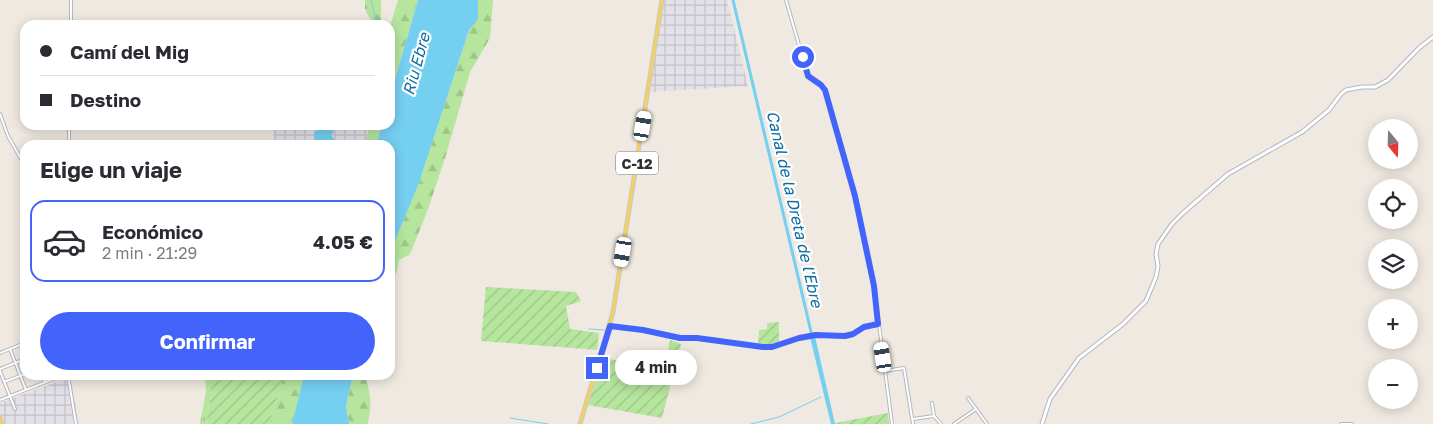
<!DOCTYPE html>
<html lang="es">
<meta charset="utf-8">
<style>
body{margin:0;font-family:"Golos Text",sans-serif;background:#f2f2f3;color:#2b2b33;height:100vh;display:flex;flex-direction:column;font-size:19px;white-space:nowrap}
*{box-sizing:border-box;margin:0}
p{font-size:16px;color:#7c7c81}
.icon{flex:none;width:28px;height:28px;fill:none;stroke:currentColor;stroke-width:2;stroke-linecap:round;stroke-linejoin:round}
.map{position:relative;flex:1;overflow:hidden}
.panel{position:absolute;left:20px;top:140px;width:375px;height:240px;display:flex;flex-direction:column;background:#fff;border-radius:15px;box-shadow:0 2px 12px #0003}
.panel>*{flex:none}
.hud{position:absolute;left:20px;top:20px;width:375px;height:110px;border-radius:15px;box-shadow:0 2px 12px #0003;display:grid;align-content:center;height:110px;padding:0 20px;background:#fff}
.needle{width:32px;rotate:161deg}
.controls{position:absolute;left:1368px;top:119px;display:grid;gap:10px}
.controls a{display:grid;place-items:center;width:50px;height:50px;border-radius:50%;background:#fff;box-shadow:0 2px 12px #0003;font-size:25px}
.end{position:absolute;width:22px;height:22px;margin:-11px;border:6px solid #4264fb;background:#fff;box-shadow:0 0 0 2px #fff}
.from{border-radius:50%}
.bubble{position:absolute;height:35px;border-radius:18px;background:#fff;box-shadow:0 2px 12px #0003;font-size:16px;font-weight:700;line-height:35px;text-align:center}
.car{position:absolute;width:15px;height:30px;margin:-15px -8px;border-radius:6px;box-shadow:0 0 4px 1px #0007;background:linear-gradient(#fff 24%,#345 0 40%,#fff 0 76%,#345 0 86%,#fff 0)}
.hud b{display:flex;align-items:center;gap:18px;height:48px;font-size:19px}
.hud b+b{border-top:1px solid #e1e1e2}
.hud i{width:12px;height:12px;background:#2b2b33}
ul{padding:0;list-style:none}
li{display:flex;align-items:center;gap:15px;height:82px;margin:0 10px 8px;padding:0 10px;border:2px solid transparent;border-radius:15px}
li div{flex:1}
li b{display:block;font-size:19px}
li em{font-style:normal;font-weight:700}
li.current{border-color:#4264fb}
li>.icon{width:45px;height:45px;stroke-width:1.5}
h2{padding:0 20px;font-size:22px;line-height:60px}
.primary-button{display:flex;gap:10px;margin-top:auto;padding:10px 20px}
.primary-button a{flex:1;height:58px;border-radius:30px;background:#4264fb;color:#fff;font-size:20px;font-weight:700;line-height:58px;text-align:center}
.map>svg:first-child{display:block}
.industrial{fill:url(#industrial-grid)}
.grass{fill:url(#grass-tufts)}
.forest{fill:url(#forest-firs)}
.garden{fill:url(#garden-furrows)}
.water{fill:#75cff0}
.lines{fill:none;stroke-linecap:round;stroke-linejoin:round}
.stream{stroke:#75cff0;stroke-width:1}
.canal{stroke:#75cff0;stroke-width:3}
.street-casing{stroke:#b4b7c1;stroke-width:4}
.secondary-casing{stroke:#b4b7c1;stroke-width:5}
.primary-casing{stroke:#c9c9c9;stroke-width:5}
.street{stroke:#fff;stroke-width:2}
.secondary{stroke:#fff;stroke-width:3}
.primary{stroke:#f2d163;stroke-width:3}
.route{stroke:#4264fb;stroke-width:6}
.labels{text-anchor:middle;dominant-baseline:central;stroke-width:4.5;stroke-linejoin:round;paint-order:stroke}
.shield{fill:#fff;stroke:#6d6d6d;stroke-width:1}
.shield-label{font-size:14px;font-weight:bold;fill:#2e2e2e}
.water-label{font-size:16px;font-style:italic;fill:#0d6fa3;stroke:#fff}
</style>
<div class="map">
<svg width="1433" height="424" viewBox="0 0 1433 424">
<defs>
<pattern id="industrial-grid" width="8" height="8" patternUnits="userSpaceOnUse" patternTransform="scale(1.25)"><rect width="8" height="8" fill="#e3e1e8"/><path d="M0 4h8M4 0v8" fill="none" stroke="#c3c1c7"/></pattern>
<pattern id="grass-tufts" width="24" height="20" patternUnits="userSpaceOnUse" patternTransform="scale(1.25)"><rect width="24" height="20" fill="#b6e59e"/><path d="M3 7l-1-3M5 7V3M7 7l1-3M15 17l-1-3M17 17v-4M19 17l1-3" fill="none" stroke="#9dc588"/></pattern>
<pattern id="forest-firs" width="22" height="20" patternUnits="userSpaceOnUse" patternTransform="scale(1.25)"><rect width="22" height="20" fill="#b6e59e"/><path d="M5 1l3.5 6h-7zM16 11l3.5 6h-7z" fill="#9dc588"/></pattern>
<pattern id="garden-furrows" width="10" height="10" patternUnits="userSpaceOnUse" patternTransform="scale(1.25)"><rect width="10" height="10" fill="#b6e59e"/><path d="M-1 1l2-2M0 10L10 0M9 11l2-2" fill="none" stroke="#9dc588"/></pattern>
</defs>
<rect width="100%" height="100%" fill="#efe9e1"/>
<path class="industrial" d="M664 0H727L748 86 650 92Z
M273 125H370L365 144 362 145H274Z
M70 377 79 424H4L0 415V403Z"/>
<path class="grass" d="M211 377V396L206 424H200L206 391 205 378Z"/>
<path class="forest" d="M365 0H381V25H374L365 10Z
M398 0H418L390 97 391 23Z
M478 0H493L490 38 470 72 446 155 428 209 411 252 409 255 399 260 397 271 390 285V253L419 183 469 30 478 18Z
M370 125H382L376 145H362L365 144Z
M284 375H304L292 424H269Z
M353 375H365C371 398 372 400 368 424H349L346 406Z"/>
<path class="garden" d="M486 287 576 292 581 301 566 306 570 329 599 333 597 350 481 341Z
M779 322V344L770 345 758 344 759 330 767 329V323Z
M670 340 681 344 662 418 588 405 603 357 664 372Z
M284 375 269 424H206L211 396V377Z
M888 413 889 424H835V423Z"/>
<path class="water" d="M418 0H478V18L476 22 469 30 419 183 390 253V145H376L382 125H390V97Z
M319 128 333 130 334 132 331 135 334 139 332 142 320 143 315 141 314 133Z
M814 332 835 424H831L809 333Z
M304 375H353L346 406 349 424H292Z"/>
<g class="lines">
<path class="stream" d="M371 0 377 25
M614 325 631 328
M589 329 605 330
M610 331 611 329
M510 418 548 424
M751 424 779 417 821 397"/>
<path class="canal" d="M733 0 812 336"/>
<defs>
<path id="street" d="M71 0V25
M786 0 808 76 821 85 825 90 855 196 874 286 892 424
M0 114 8 136 25 166
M69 125V145
M610 326 643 330 680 338H697L763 347H772L799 338 816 335 845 336 853 334 864 327 878 325
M10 349 26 390
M0 353 25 343
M0 369 25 359
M0 371 15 409
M885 371 904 368 913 424
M42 375 45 382
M68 375 76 424
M4 382 25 374
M968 398 987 424
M0 400 56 378 67 376
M932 403 934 416
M913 419 934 416 941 424
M954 424 976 409
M1341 424H1352"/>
<path id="secondary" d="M1042 424 1050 399 1079 358 1123 324 1146 301 1156 277 1158 266 1156 254 1158 244 1172 224 1183 213 1228 174 1302 132 1329 110 1341 94 1346 90 1362 87H1375L1388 80 1419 48 1433 37"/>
<path id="primary" d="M0 418 2 424
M580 424 613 312 662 0"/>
</defs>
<use href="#street" class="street-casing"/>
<use href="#secondary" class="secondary-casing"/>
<use href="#primary" class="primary-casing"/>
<use href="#street" class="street"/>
<use href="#secondary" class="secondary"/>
<use href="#primary" class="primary"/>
</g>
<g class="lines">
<path class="route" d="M597 368 610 326 643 330 680 338H697L763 347H772L799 338 816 335 845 336 853 334 864 327 878 324 874 286 855 196 825 90 821 85 808 76 803 57"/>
</g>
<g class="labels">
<rect class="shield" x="616" y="151.5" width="42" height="23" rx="4"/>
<g class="shield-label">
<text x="637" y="163">C-12</text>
</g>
<g class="water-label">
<text transform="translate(416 64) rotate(-75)">Riu Ebre</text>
<text transform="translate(795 209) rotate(77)">Canal de la Dreta de l'Ebre</text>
</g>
</g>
</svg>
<div class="controls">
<a><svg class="needle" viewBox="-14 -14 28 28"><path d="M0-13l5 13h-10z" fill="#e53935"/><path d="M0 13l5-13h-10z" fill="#7c7c81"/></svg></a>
<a><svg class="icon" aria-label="locate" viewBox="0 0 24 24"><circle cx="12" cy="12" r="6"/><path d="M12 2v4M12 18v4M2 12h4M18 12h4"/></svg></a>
<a><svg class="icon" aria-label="layers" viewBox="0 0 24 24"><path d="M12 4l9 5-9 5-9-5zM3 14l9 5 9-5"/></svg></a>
<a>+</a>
<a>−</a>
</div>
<i class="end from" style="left:803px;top:57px"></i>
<i class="end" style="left:597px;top:368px"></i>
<div class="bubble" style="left:615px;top:350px;width:82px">4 min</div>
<i class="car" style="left:643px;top:126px;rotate:10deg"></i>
<i class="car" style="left:623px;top:252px;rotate:189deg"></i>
<i class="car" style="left:883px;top:357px;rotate:351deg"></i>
<div class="hud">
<b><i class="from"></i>Camí del Mig</b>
<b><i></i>Destino</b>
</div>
<section class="panel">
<h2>Elige un viaje</h2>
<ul>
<li class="current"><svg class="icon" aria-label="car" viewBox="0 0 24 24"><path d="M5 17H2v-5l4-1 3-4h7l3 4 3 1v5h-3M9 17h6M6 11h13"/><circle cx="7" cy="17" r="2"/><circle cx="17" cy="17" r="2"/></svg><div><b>Económico</b><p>2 min · 21:29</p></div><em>4.05 €</em></li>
</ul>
<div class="primary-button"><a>Confirmar</a></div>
</section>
</div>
